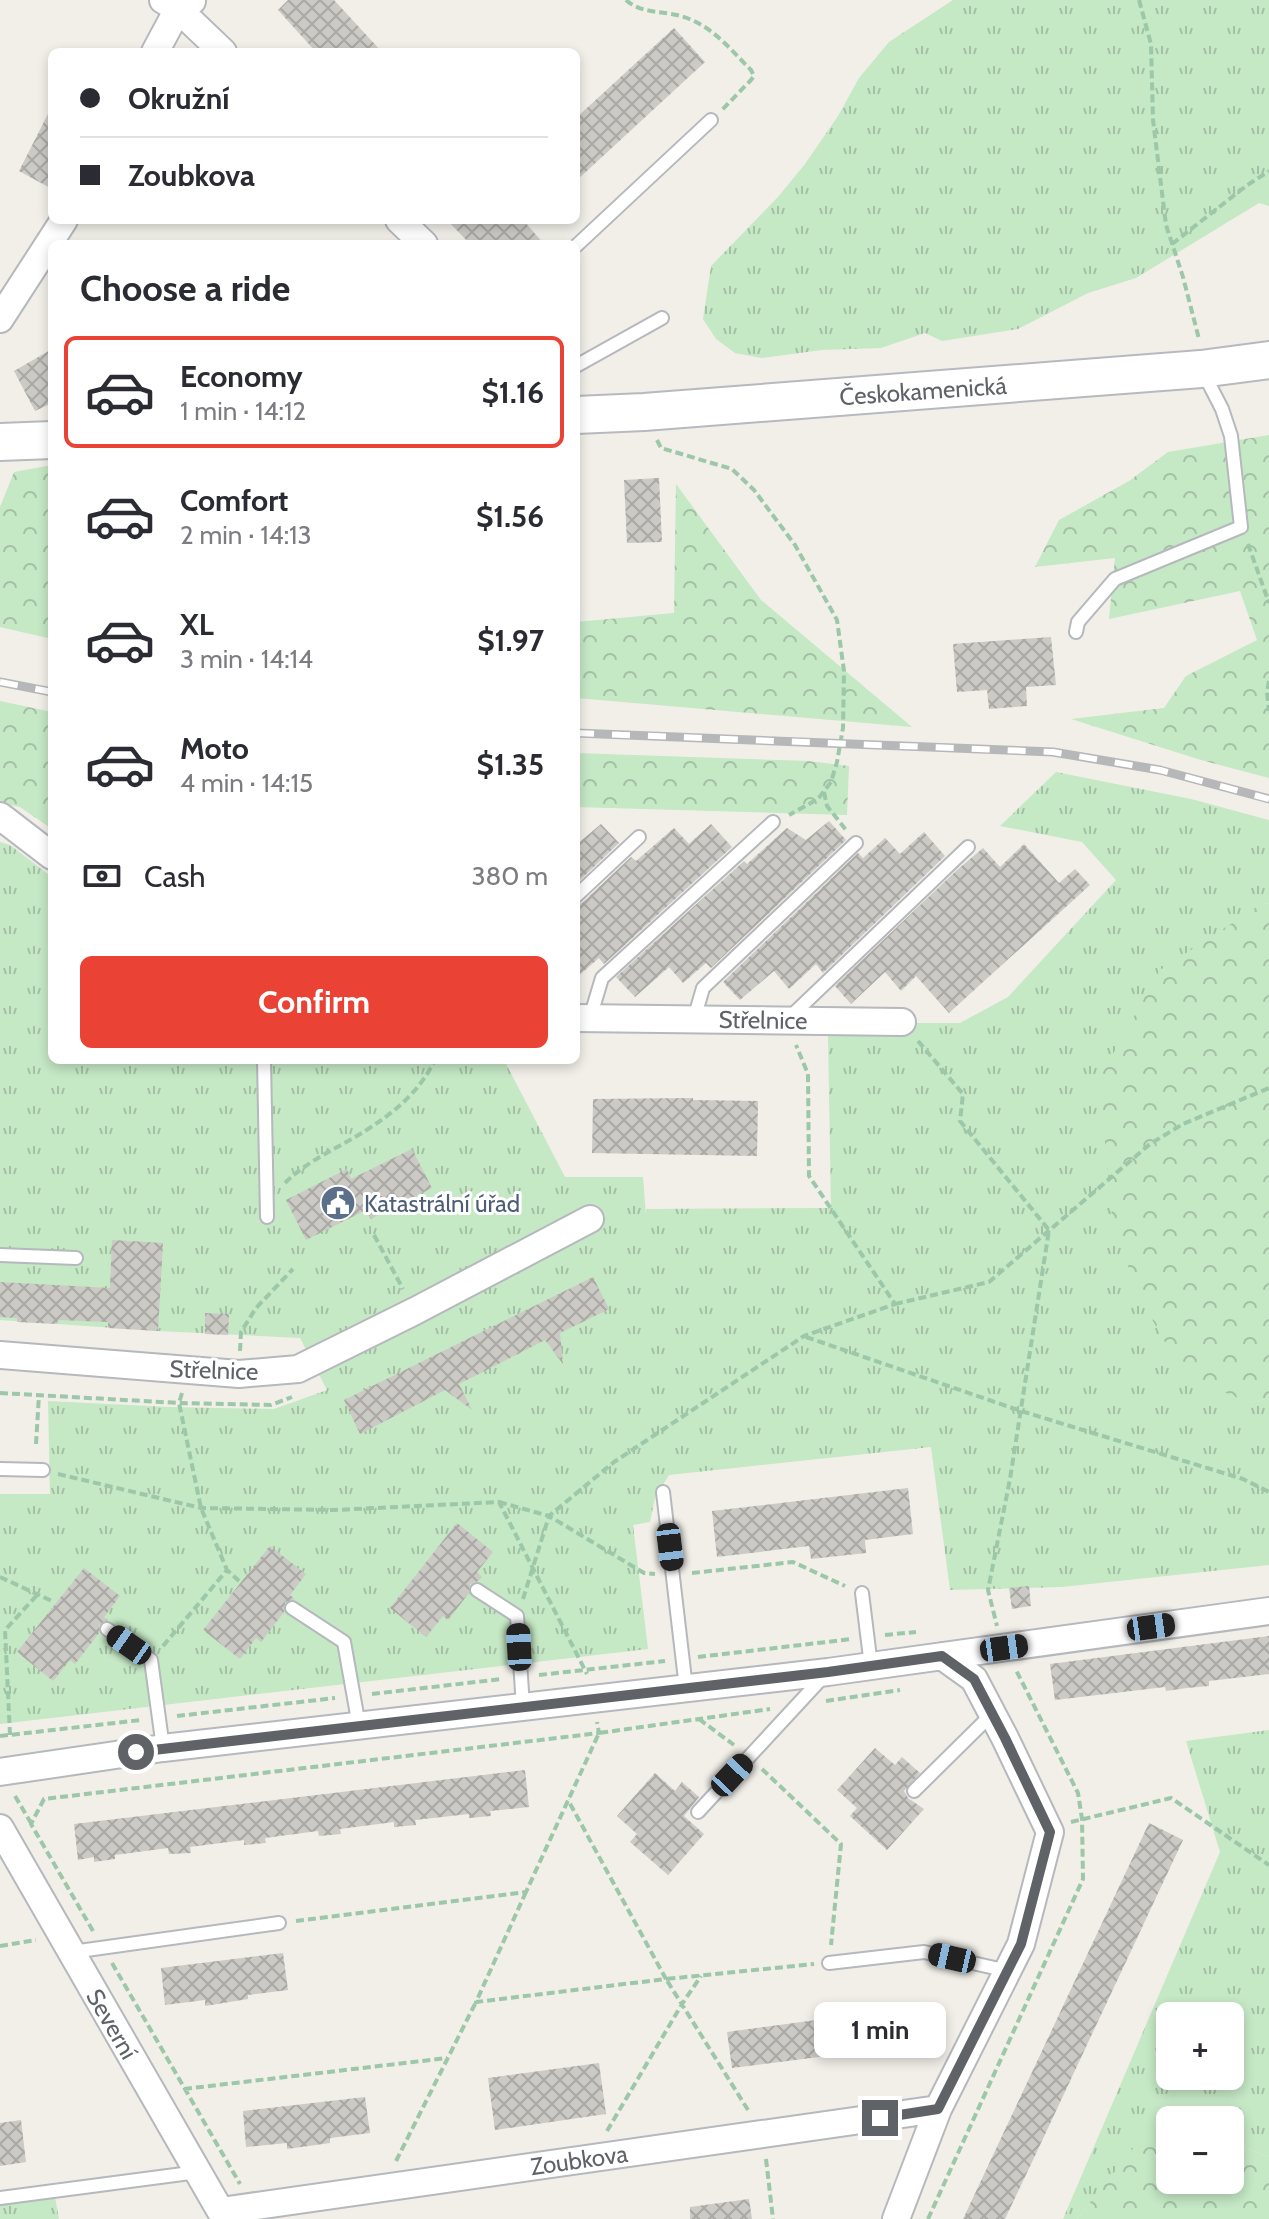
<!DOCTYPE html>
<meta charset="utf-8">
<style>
body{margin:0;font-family:Cabin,sans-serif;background:#f2f2f3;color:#2b2b33;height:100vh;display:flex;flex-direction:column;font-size:30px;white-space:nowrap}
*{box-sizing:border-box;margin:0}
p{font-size:26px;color:#7c7c81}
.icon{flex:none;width:44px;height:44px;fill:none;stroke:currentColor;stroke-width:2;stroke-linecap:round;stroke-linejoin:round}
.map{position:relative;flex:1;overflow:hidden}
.details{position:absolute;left:48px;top:240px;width:532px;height:824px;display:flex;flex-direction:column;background:#fff;border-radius:12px;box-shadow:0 4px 12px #0003}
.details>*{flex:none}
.hud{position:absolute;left:48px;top:48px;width:532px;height:176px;border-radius:12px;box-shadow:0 4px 12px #0003;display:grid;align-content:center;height:176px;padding:0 32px;background:#fff}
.controls{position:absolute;left:1156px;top:2002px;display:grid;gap:16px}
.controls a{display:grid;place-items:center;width:88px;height:88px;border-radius:12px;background:#fff;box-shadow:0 4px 12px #0003;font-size:40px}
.end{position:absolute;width:36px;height:36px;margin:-18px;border:10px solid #5f6368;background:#fff;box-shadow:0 0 0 4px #fff}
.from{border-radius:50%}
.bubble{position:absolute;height:56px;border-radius:12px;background:#fff;box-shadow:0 4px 12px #0003;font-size:26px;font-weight:700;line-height:56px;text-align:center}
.car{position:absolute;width:24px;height:48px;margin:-24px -12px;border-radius:10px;box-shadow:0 0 6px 2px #0007;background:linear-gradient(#222 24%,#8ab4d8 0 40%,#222 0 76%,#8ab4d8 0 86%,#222 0)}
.hud b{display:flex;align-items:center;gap:28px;height:76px;font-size:30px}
.hud b+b{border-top:2px solid #e1e1e2}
.hud i{width:20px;height:20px;background:#2b2b33}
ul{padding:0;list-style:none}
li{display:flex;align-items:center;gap:24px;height:112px;margin:0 16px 12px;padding:0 16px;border:4px solid transparent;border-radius:12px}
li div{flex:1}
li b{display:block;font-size:30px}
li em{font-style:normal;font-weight:700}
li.current{border-color:#ea4335}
li>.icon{width:72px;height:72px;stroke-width:1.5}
h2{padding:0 32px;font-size:36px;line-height:96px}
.pay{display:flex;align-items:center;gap:20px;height:88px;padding:0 32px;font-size:30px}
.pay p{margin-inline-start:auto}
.primary-button{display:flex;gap:16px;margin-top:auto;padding:16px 32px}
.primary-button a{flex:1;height:92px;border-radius:12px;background:#ea4335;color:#fff;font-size:32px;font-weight:700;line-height:92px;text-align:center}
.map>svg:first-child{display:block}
.grass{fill:url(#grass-tufts);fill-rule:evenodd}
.forest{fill:url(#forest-crowns)}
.building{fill:url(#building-cross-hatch)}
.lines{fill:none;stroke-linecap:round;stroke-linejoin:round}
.lane-casing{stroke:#b5b8bc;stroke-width:16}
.street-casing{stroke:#b5b8bc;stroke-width:30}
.secondary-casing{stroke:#b6babf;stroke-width:40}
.path{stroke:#9cc7a9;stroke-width:4;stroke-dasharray:8 4;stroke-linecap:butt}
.lane{stroke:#fff;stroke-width:12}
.street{stroke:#fff;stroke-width:26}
.secondary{stroke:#fff;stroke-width:36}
.rail-casing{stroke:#b6b7b8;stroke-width:9}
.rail{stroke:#fff;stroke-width:6;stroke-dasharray:18;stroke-linecap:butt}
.route{stroke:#5f6368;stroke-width:10}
.labels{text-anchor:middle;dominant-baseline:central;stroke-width:6;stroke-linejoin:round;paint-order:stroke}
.street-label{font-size:24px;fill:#5f6368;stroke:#fff}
.service-label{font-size:24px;fill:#4e5e75;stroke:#fff;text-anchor:start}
</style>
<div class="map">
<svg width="1269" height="2219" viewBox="0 0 1269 2219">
<defs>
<pattern id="grass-tufts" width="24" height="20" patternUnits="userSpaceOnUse" patternTransform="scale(2)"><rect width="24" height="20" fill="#c5e8c5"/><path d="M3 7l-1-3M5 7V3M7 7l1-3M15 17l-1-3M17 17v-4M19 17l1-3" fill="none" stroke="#a3c0a4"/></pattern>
<pattern id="forest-crowns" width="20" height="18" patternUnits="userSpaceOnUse" patternTransform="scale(2)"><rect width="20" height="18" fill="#c5e8c5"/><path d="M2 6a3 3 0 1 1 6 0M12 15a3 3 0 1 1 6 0" fill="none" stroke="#a3c0a4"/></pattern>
<pattern id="building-cross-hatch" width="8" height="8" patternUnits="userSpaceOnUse" patternTransform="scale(2)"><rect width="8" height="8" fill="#cccac5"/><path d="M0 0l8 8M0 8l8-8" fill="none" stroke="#a9a8a4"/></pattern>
</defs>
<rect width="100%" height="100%" fill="#f1efe8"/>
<path class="grass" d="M953 0H1269V206L1259 203 1136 278 1088 293 1018 329 942 341 925 333 881 348 822 350 762 358 735 353 716 339 703 319 711 266 778 197 805 164 838 116 859 78 889 42Z
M1056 772 1191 799 1269 820V904L1263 903 1249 1403 1269 1398V1565L1062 1587 950 1590 931 1447 669 1475 655 1498 650 1522 633 1525 648 1649 0 1724V1494H50L48 1401 169 1407 274 1409 327 1390 300 1338 158 1331 0 1320V842L10 845 52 877V1060H504L565 1177H643L646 1216V1209L831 1208 828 1036 915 1023H960L1008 997 1116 880 1082 842 1000 826Z
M1269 1730V2157L1248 2149 1230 2150V2120H1170V2135L1155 2122 1077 2219H1063L1220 1852 1186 1741ZM1170 2016H1230V2076H1170Z
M55 2197 59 2219H0V2204Z"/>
<path class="forest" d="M1269 435V778L1201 760 1071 719 1164 708 1186 676 1257 640 1240 591 1109 619 1115 558 1035 567 1059 520 1129 481 1168 452Z
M52 465V639L0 627V507L14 472Z
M676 484 761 600 912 727 576 698V622L674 613Z
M0 701 52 712V829L20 807 0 803Z
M576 753 808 761 849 766 847 815 576 807Z
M1263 903 1269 904V1398L1249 1403 1183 1374 1141 1300 1113 1227 1099 1079 1160 970Z
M1155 2121 1170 2135V2180H1230V2150L1248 2149 1269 2157V2219H1077Z"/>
<path class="building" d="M288 0H334L382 52H316L278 10Z
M674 28 705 62 576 181V118Z
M52 106V189L19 171Z
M447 220H523L544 244H470Z
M52 349V403L35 411 14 371Z
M659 478 662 542 627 543 624 480Z
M1051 637 1056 685 1026 687 1027 706 989 709 987 690 957 692 953 644Z
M829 821 846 840 711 968 706 963 683 983 669 967 635 997 616 977 744 861 747 864 787 828 806 840Z
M601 824 619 843 576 884V845Z
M711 824 732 847 604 964 599 958 576 978V905L582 903 631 857 636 861 674 828 689 844Z
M924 832 945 856 823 973 816 964 789 989 774 971 740 1000 723 982 858 853 863 858 885 838 900 854Z
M1024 844 1059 883 1075 869 1090 885 949 1013 916 976 901 991 885 972 851 1004 835 986 957 870 983 848 1000 867Z
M693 1098V1100L758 1101 757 1156 592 1153 593 1099Z
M412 1149 432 1188 371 1219 366 1210 306 1240 286 1200 347 1169 351 1179Z
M112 1240 163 1243 158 1331 108 1328V1322L58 1320 57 1324 17 1322V1318L0 1317V1282L110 1288Z
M593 1277 609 1309 560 1333 563 1364 545 1340 459 1384 472 1410 445 1390 360 1434 344 1400Z
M205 1313 229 1314 228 1335 205 1334Z
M908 1488 913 1534 865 1540 866 1553 811 1559 809 1546 717 1557 712 1511Z
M457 1523 493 1552 477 1572 482 1577 478 1581 470 1584 469 1593 448 1620 443 1616 426 1637 390 1608Z
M270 1546 306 1574 290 1595 295 1599 285 1602 284 1612 261 1642 256 1638 240 1659 203 1630Z
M84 1568 120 1596 104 1617 108 1620 99 1625V1633L75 1664 70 1660 53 1681 17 1652Z
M1029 1586 1031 1606 1012 1609 1009 1588Z
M1269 1636V1674L1209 1681V1686L1187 1688 1166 1691 1165 1687 1055 1700 1050 1664Z
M875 1748 895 1765 902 1757 920 1773 904 1791 908 1798 924 1809 887 1850 850 1816 857 1808 837 1790Z
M525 1770 529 1807 490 1811 491 1816 469 1818V1814L415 1820 416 1825 394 1827V1822L340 1829 341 1834 319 1836 318 1831 265 1838 266 1843 244 1845V1840L190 1847 191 1853 169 1854 168 1848 115 1855V1859L94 1862V1857L78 1860 74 1824Z
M655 1773 675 1791 682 1782 699 1797 684 1816 704 1834 668 1875 630 1842 637 1834 617 1816Z
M1149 1823 1183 1840 1033 2160 1005 2219H963Z
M283 1953 288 1990 248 1995V1999L205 2006V2000L165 2005 161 1968Z
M869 2013 874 2050 732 2068 727 2032Z
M599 2063 606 2114 495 2130 488 2078Z
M365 2097 370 2133 330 2138V2143L287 2149V2143L246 2147 243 2111Z
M21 2120 26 2162 0 2166V2123Z
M749 2199 752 2219H690V2207Z"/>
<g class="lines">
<defs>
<path id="lane" d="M576 246 711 120
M576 366 662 318
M1076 632 1078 622 1115 579 1241 527 1231 436 1222 409 1203 372
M576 896 639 837
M590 1018 602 978 773 822
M789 1018 968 847
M694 1019 703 988 856 843
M264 1060 267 1217
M0 1255 76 1258
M0 1469 43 1470
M663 1492 686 1688
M477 1590 517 1616 523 1707
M862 1593 871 1666
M292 1608 344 1642 359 1726
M107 1629 151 1660 163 1748
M914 1791 992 1714
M698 1812 823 1677
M72 1952 279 1923
M829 1963 924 1952 1008 1971
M0 2198 198 2172"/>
<path id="street" d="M163 0 178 9 223 52
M155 52 178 9 192 1
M399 220 424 244
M0 319 64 220
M0 816 52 856
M576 1018 902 1022
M0 1355 239 1374 298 1369 415 1311 590 1219
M0 1772 163 1748 828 1672 1269 1611
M0 1828 225 2219
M221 2211 938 2109
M896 2219 938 2109 1021 1944 1050 1832 1005 1738 974 1679 942 1656"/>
<path id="secondary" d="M576 415 644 412 1201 369 1269 360
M0 442 52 440"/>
</defs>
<use href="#lane" class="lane-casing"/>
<use href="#street" class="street-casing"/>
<use href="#secondary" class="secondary-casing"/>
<path class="path" d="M626 0C642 15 666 10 687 18 714 28 731 50 751 70L754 76 751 80 722 110
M1139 0 1151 44 1153 120 1166 225 1183 277 1199 339
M1172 244 1246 186 1269 171
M657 440 661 448 732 469 754 490 795 545 837 620 844 671 843 728 837 762 831 782 818 799 789 815
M1248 544 1269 603
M1269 681 1267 692 1269 711
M824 792 827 806 846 830
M918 1041 963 1094 960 1121 1049 1230 1010 1479 988 1590 997 1626
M285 1183C308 1160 338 1148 365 1131 395 1112 419 1092 435 1060
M374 1235 403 1289
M895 1304 989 1282 1150 1144 1183 1124 1269 1088
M806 1337 1021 1411 1243 1479 1269 1492
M240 1351 241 1332 256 1308 293 1269
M0 1393 179 1403 271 1405 292 1397
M182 1393 179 1403 201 1508 227 1570
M36 1444 39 1395
M58 1474 201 1508 335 1510 499 1502 587 1674
M499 1502 549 1516 644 1573 655 1574
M692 1573 793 1562 845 1586
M0 1577 54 1602
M523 1599 549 1516 614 1462 804 1336 895 1304 809 1176 808 1074 796 1045
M885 1635 916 1632
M163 1646 227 1570 239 1581
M698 1657 852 1639
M539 1675 665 1661
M372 1694 502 1679
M826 1701 900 1690
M177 1716 335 1698
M699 1719 734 1745
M10 1735 5 1630 38 1594
M0 1736 141 1720
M762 1769 841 1844 831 1945
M15 1796 31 1823
M1071 1822 1171 1798 1269 1865
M526 1892 476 2002 666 1979 568 1800
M296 1921 526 1892 599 1733 770 1709
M93 1931 31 1824 44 1799 599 1733 597 1722
M0 1946 36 1940
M112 1963 240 2184
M184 2089 447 2058
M748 2110 666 1979 814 1964
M607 2131 682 2004 701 1976
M766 2159 773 2219
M396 2161 476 2002
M928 2219 1083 1879 1082 1819 1078 1793 1016 1670"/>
<use href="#lane" class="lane"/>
<use href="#street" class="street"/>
<use href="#secondary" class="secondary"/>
<defs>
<path id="rail" d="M0 682 52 692
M576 733 1053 752 1160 770 1269 799"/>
</defs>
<use href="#rail" class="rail-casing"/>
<use href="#rail" class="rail"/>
</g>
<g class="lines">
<path class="route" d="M136 1752 828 1672 942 1656 974 1679 1005 1738 1050 1832 1021 1944 938 2109 880 2118"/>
</g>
<defs>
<symbol id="civic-disc" viewBox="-11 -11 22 22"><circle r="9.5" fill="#5c6f8a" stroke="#fff"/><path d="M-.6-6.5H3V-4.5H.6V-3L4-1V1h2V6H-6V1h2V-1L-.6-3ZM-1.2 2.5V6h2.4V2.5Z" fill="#fff"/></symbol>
</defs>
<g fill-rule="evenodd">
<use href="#civic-disc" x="318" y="1183" width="40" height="40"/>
</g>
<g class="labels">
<g class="street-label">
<text transform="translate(923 391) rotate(-4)">Českokamenická</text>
<text transform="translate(763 1020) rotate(1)">Střelnice</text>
<text transform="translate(214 1370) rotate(2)">Střelnice</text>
<text transform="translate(112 2024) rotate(60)">Severní</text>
<text transform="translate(579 2160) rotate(-8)">Zoubkova</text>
</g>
<g class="service-label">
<text x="364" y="1203">Katastrální úřad</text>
</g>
</g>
</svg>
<div class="controls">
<a>+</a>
<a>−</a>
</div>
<i class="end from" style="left:136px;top:1752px"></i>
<i class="end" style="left:880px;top:2118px"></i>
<div class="bubble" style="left:814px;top:2002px;width:132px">1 min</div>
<i class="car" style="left:670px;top:1547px;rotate:173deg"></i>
<i class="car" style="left:1151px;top:1627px;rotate:82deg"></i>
<i class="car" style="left:129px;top:1645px;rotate:305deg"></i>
<i class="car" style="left:519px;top:1647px;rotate:357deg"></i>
<i class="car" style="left:1004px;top:1648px;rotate:82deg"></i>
<i class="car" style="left:732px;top:1775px;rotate:43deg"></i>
<i class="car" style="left:952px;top:1958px;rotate:283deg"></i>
<div class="hud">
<b><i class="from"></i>Okružní</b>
<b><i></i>Zoubkova</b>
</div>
<section class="details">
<h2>Choose a ride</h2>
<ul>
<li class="current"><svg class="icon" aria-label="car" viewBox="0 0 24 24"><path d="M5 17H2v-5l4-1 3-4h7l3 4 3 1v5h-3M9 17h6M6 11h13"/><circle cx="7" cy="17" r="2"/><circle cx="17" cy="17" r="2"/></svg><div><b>Economy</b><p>1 min · 14:12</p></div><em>$1.16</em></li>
<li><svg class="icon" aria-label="car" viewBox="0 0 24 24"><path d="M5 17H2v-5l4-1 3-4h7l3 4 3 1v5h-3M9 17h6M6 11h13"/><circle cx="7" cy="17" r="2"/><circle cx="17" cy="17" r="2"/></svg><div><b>Comfort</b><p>2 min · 14:13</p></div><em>$1.56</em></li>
<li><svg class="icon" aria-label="car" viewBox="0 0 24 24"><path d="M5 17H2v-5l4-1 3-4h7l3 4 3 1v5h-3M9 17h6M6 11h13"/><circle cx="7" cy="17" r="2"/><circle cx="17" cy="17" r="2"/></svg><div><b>XL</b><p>3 min · 14:14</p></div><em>$1.97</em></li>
<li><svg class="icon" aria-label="car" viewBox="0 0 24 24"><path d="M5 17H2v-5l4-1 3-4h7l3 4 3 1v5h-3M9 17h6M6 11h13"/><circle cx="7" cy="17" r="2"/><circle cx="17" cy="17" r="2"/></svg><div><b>Moto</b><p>4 min · 14:15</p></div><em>$1.35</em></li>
</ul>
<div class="pay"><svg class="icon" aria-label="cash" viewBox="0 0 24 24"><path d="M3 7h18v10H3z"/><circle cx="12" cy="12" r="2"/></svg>Cash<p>380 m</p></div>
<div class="primary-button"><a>Confirm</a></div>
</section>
</div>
